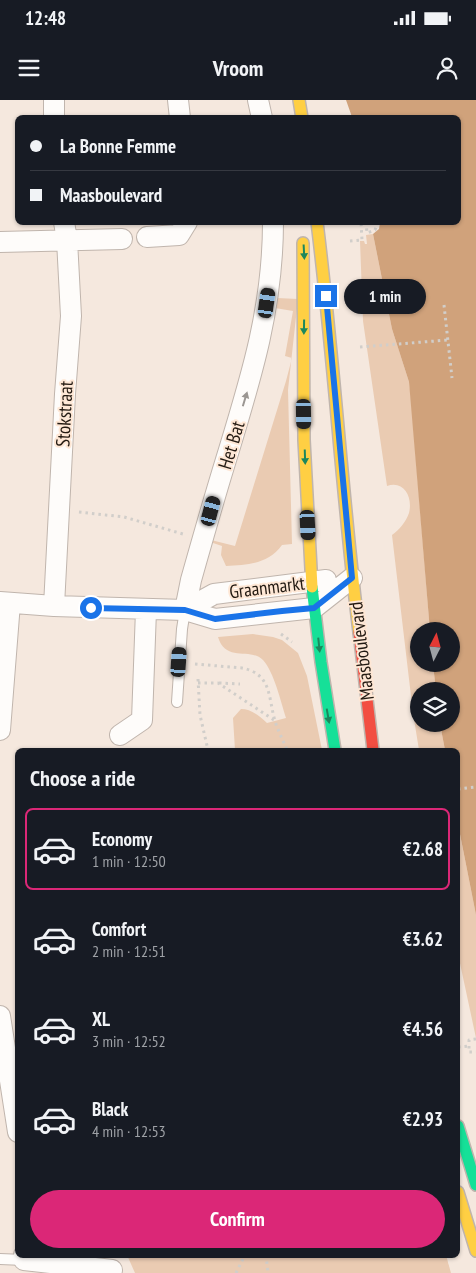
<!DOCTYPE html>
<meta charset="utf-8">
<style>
body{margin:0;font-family:"PT Sans Narrow",sans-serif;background:#242831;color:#f1f3f6;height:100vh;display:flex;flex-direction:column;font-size:19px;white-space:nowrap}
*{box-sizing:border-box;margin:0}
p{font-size:16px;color:#9ea1a6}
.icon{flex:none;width:28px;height:28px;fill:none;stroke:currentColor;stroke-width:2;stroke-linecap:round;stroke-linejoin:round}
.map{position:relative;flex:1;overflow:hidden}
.side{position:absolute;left:15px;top:648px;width:445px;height:510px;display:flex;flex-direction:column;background:#171b24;border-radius:8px;box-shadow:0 1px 4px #0004}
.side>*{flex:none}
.hud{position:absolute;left:15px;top:15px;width:446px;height:110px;border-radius:8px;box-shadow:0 1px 4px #0004;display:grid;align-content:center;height:110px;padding:0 15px;background:#171b24}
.needle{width:32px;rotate:6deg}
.buttons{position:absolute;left:410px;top:522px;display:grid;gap:10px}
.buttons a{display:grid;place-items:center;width:50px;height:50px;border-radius:50%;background:#171b24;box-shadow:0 1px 4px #0004;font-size:25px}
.end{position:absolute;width:22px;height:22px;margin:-11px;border:6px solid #1a73e8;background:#fff;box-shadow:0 0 0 2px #fff}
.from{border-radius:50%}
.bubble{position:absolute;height:35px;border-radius:18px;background:#171b24;box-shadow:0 1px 4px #0004;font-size:16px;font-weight:800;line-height:35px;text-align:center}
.car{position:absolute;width:15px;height:30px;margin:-15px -8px;border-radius:6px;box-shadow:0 0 4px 1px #0007;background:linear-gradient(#222 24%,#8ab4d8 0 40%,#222 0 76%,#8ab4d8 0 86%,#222 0)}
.hud b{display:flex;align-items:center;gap:18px;height:48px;font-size:19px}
.hud b+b{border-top:1px solid #363941}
.hud i{width:12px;height:12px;background:#f1f3f6}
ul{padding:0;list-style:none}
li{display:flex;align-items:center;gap:15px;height:82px;margin:0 10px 8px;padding:0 5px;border:2px solid transparent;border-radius:8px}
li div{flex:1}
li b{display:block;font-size:19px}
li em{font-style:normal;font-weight:800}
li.active{border-color:#db2777}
li>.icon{width:45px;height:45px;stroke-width:1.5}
h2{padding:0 15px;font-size:22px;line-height:60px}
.primary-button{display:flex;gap:10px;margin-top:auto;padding:10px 15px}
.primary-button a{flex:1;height:58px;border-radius:30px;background:#db2777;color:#fff;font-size:20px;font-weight:800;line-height:58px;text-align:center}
.status{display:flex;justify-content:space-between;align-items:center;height:35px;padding:0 25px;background:#171b24;direction:ltr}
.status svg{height:14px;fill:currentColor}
header{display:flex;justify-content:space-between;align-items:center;height:65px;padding:0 15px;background:#171b24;font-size:22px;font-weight:800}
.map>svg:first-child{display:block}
.green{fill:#eacbb2}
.water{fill:#d0a27b}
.pier{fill:#f5e8de}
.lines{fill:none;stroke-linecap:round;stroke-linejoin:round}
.lane-casing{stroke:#c0b5ad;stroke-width:12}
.street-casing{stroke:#c0b5ad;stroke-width:22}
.fast-casing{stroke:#c0b5ad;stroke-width:14}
.slow-casing{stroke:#c0b5ad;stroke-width:14}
.jam-casing{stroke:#c0b5ad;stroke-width:14}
.path{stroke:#d1ceca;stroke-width:3;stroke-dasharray:2.5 4;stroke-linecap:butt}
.lane{stroke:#fefcfa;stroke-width:10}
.street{stroke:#fefcfa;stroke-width:20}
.fast{stroke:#16e098;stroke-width:11}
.slow{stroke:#ffcf43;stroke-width:11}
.jam{stroke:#f24e42;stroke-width:11}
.oneway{fill:#1c875c}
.oneway2{fill:#9b9692}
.route{stroke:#1a73e8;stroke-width:6}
.labels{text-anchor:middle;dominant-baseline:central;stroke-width:4;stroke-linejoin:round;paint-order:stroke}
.street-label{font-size:19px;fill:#231a12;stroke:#fee7d5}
</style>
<div class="status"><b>12:48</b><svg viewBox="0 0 49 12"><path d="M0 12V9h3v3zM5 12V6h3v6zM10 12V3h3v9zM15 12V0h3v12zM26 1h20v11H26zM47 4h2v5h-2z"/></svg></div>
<header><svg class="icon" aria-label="menu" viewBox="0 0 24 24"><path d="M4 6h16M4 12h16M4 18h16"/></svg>Vroom<svg class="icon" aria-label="person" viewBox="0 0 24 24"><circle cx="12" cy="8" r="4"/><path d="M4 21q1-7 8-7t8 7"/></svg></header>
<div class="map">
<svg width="476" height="1173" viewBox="0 0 476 1173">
<rect width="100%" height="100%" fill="#f5e8de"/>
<path class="green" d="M373 134 392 229 409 282 411 298 430 531H419V564H433L436 591H419V624H440L445 650H419L413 613 392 435C399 430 406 422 409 413 413 397 404 380 387 386L363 221 360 141H364L365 144H367L366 135Z
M277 198 298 199 288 290 292 444 282 445C268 464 248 465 226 466L221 455 222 446 210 442 211 440 235 446 286 281 292 258 285 256 293 211 275 208Z
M253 534 273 537 282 540 298 553 307 576 322 650H235L233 618 241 609C251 609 260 616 267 623L286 618C281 602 274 572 263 560 250 547 226 563 218 537Z
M458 724 476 815V938L458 854Z
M127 1155H446L451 1173H135Z"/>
<path class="water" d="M346 0H476V815L458 724V650H445L440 624H451V591H436L433 564H451V531H430L409 282 392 229 373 134 379 129 380 123 459 122V18L352 17Z"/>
<path class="pier" d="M476 1142V1173H452L448 1162Z"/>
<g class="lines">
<defs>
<path id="lane" d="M177 602 182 529 185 510
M0 1159 24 1160"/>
<path id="street" d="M54 0V18
M178 0 180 18
M258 0 262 18
M147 137 179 135 187 122
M0 142 122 139
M0 502 54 506 185 510 215 519 314 508 352 478
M54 506 65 294 71 216 67 140 64 122
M185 510 191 480C202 441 213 402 225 363 250 281 273 210 273 122
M185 510 214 494 326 480
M0 630 10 503
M120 635 142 620 146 510
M0 916 18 1032
M24 1155V1160L112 1170 111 1173"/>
<path id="fast" d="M312 487 321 562 335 650
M458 1026 476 1085"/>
<path id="slow" d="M299 0 302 18
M317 122C334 258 342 396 359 532
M303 143 304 340 312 487
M458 1092 476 1151"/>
<path id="jam" d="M359 532 373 650"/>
</defs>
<use href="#lane" class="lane-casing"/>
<use href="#street" class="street-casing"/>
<use href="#fast" class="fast-casing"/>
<use href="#slow" class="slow-casing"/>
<use href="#jam" class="jam-casing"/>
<path class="path" d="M366 122 367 133 375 130 378 122
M350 141 362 140 361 122
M444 205 452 278
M360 247 448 240
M79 412 124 417 183 434
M281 534 292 542
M195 564 242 568C272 574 268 597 275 621 278 631 283 640 287 650
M198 579 200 615 208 650
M198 583H218L274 620
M219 583 240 584
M458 689 476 687
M476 939 469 940V952H476
M458 947 469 946
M266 1155 268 1173
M236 1173 245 1155"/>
<use href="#lane" class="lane"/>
<use href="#street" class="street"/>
<use href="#fast" class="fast"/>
<use href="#slow" class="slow"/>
<use href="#jam" class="jam"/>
</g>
<defs><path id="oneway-solid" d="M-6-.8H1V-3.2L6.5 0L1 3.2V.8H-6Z" transform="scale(1.25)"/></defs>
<g class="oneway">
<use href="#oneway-solid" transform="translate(304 152) rotate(87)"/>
<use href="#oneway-solid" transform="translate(304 227) rotate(91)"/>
<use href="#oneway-solid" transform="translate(305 357) rotate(88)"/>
<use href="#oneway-solid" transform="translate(319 545) rotate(84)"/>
<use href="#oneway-solid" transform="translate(328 616) rotate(80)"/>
</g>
<use class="oneway2" href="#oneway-solid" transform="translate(245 299) rotate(-73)"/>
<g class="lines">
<path class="route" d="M91 508 185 510 215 519 282 511 314 508 352 478 326 196"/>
</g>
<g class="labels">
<g class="street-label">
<text transform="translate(64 314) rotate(-87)">Stokstraat</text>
<text transform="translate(231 345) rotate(-73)">Het Bat</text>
<text transform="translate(267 487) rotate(-7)">Graanmarkt</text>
<text transform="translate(361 551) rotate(-97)">Maasboulevard</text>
</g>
</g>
</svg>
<div class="buttons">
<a><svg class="needle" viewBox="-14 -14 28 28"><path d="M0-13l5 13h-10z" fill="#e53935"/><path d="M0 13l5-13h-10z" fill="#9ea1a6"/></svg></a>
<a><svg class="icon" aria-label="layers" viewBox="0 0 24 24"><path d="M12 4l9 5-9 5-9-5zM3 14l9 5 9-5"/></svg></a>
</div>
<i class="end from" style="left:91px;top:508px"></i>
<i class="end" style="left:326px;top:196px"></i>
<div class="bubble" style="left:344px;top:179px;width:82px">1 min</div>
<i class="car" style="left:267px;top:203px;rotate:8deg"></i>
<i class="car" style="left:304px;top:314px;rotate:179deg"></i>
<i class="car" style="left:211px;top:411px;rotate:15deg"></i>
<i class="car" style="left:308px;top:425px;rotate:177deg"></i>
<i class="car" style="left:179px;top:562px;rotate:4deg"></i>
<div class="hud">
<b><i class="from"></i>La Bonne Femme</b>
<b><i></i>Maasboulevard</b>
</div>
<section class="side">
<h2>Choose a ride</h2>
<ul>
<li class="active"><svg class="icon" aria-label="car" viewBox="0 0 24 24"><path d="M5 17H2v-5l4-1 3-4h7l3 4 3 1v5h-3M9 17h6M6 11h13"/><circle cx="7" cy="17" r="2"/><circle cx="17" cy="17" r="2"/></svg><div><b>Economy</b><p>1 min · 12:50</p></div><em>€2.68</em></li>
<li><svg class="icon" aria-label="car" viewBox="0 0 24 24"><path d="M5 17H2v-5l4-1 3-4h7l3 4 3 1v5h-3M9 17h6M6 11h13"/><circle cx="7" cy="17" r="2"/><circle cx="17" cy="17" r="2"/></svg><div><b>Comfort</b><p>2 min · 12:51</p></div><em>€3.62</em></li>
<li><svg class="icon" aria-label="car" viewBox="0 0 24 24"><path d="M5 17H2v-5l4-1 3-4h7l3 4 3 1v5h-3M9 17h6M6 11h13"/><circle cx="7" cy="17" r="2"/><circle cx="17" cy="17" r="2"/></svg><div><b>XL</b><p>3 min · 12:52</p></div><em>€4.56</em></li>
<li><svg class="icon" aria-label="car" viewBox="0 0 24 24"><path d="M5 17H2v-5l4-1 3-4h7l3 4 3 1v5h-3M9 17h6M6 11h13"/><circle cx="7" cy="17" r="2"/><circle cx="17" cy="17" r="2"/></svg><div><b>Black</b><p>4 min · 12:53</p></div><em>€2.93</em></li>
</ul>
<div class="primary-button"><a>Confirm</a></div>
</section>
</div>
